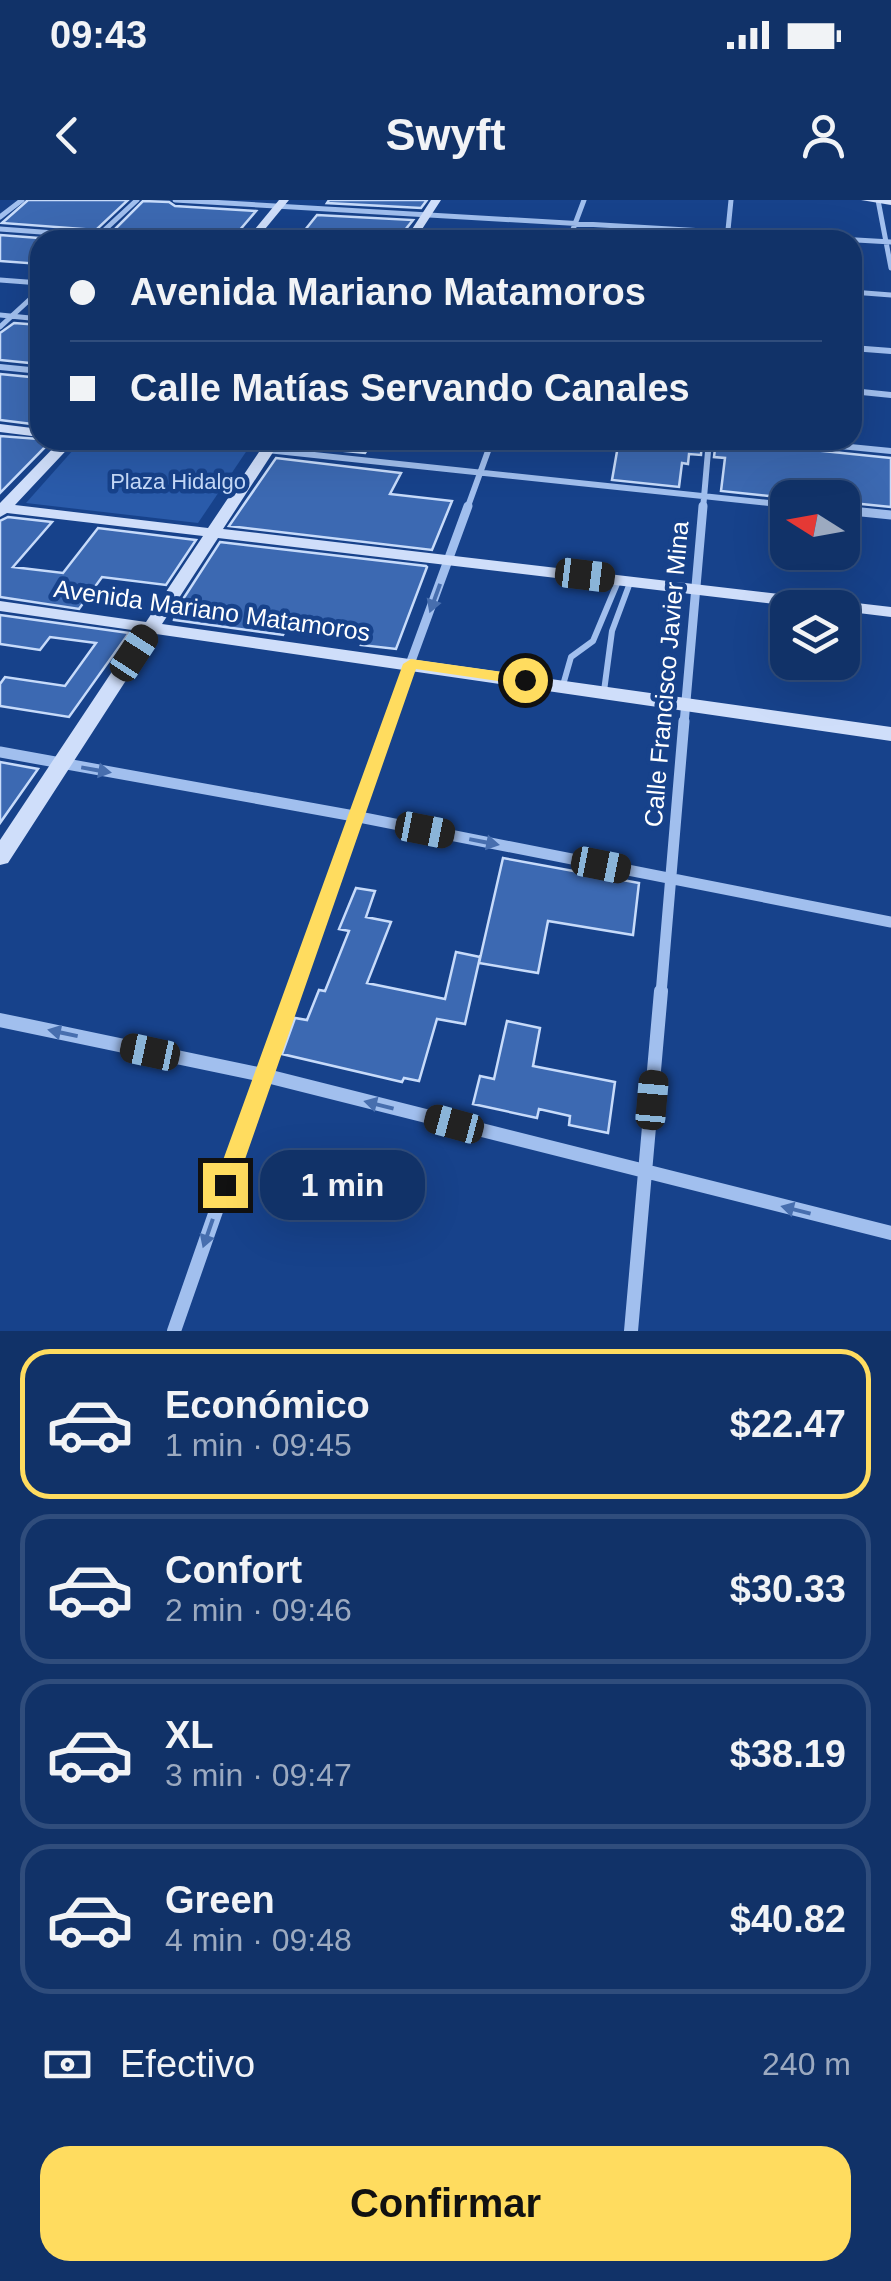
<!DOCTYPE html>
<html lang="es">
<meta charset="utf-8">
<style>
body{margin:0;font-family:Arial,sans-serif;background:#1e3e71;color:#f1f3f6;height:100vh;display:flex;flex-direction:column;font-size:38px;white-space:nowrap}
*{box-sizing:border-box;margin:0}
p{font-size:32px;color:#9caac0}
.icon{flex:none;width:55px;height:55px;fill:none;stroke:currentColor;stroke-width:2;stroke-linecap:round;stroke-linejoin:round}
.map{position:relative;height:1131px;overflow:hidden}
.drawer{display:flex;flex-direction:column;background:#113268;flex:1}
.drawer>*{flex:none}
.banner{position:absolute;left:30px;top:30px;width:832px;height:220px;border-radius:30px;box-shadow:0 10px 40px #0002,0 0 0 2px #304d7c;display:grid;align-content:center;height:220px;padding:0 40px;background:#113268}
.needle{width:65px;rotate:281deg}
.buttons{position:absolute;left:770px;top:280px;display:grid;gap:20px}
.buttons a{display:grid;place-items:center;width:90px;height:90px;border-radius:20px;background:#113268;box-shadow:0 10px 40px #0002,0 0 0 2px #304d7c;font-size:50px}
.end{position:absolute;width:45px;height:45px;margin:-22px;border:12px solid #ffdc5f;background:#111;box-shadow:0 0 0 5px #111}
.from{border-radius:50%}
.bubble{position:absolute;height:70px;border-radius:30px;background:#113268;box-shadow:0 10px 40px #0002,0 0 0 2px #304d7c;font-size:32px;font-weight:800;line-height:70px;text-align:center}
.car{position:absolute;width:30px;height:60px;margin:-30px -15px;border-radius:12px;box-shadow:0 0 8px 2px #0007;background:linear-gradient(#222 24%,#8ab4d8 0 40%,#222 0 76%,#8ab4d8 0 86%,#222 0)}
.banner b{display:flex;align-items:center;gap:35px;height:95px;font-size:38px}
.banner b+b{border-top:2px solid #304d7c}
.banner i{width:25px;height:25px;background:#f1f3f6}
ul{padding:18px 0 0;list-style:none}
li{display:flex;align-items:center;gap:30px;height:150px;margin:0 20px 15px;padding:0 20px;border:5px solid #304d7c;border-radius:30px}
li div{flex:1}
li b{display:block;font-size:38px}
li em{font-style:normal;font-weight:800}
li.on{border-color:#ffdc5f}
li>.icon{width:90px;height:90px;stroke-width:1.5}
.pay{display:flex;align-items:center;gap:25px;height:110px;padding:0 40px;font-size:38px}
.pay p{margin-inline-start:auto}
.button{display:flex;gap:20px;margin-top:auto;padding:20px 40px}
.button a{flex:1;height:115px;border-radius:30px;background:#ffdc5f;color:#111;font-size:40px;font-weight:800;line-height:115px;text-align:center}
.status{display:flex;justify-content:space-between;align-items:center;height:70px;padding:0 50px;background:#113268;direction:ltr}
.status svg{height:28px;fill:currentColor}
header{display:flex;justify-content:space-between;align-items:center;height:130px;padding:0 40px;background:#113268;font-size:45px;font-weight:800}
.map>svg:first-child{display:block}
.green{fill:#2a5baa}
.building{fill:#3c69b2;stroke:#c7dbfa;stroke-width:2.5}
.lines{fill:none;stroke-linecap:round;stroke-linejoin:round}
.lane{stroke:#a1bfee;stroke-width:6}
.street-far4{stroke:#a1bfee;stroke-width:5}
.street-far3{stroke:#a1bfee;stroke-width:6}
.street-far2{stroke:#a1bfee;stroke-width:9}
.street-far1{stroke:#a1bfee;stroke-width:11}
.street{stroke:#a1bfee;stroke-width:14}
.secondary{fill:#cfdefa;fill-rule:evenodd}
.oneway{fill:#476eae}
.route{fill:#ffdc5f}
.labels{text-anchor:middle;dominant-baseline:central;stroke-width:9;stroke-linejoin:round;paint-order:stroke}
.far-park-label{font-size:22px;fill:#c7dbfa;stroke:#17428b}
.street-label{font-size:25px;fill:#fff;stroke:#17428b}
</style>
<div class="status"><b>09:43</b><svg viewBox="0 0 49 12"><path d="M0 12V9h3v3zM5 12V6h3v6zM10 12V3h3v9zM15 12V0h3v12zM26 1h20v11H26zM47 4h2v5h-2z"/></svg></div>
<header><svg class="icon" aria-label="back" viewBox="0 0 24 24"><path d="M15 5l-7 7 7 7"/></svg>Swyft<svg class="icon" aria-label="person" viewBox="0 0 24 24"><circle cx="12" cy="8" r="4"/><path d="M4 21q1-7 8-7t8 7"/></svg></header>
<div class="map">
<svg width="891" height="1131" viewBox="0 0 891 1131">
<rect width="100%" height="100%" fill="#17428b"/>
<path class="green" d="M82 240H254L198 323 26 303Z"/>
<path class="building" d="M28 0H128L96 30 2 23Z
M329 0H427L421 8 327 3Z
M143 1 169 2 175 6 256 11 232 39 157 40 151 34 113 31Z
M317 15 413 20 397 40H297Z
M0 35 65 40H40V64L0 61Z
M14 123 40 125V164L0 160V133Z
M0 174 40 178V225L0 220Z
M0 236 52 240 0 293Z
M287 240H373L365 253 284 245Z
M619 240H702L701 255 689 254 688 264 682 263 679 287 612 280Z
M716 240 891 258V307L842 302V298H788L721 291 725 258 714 257Z
M276 258 401 273 390 294 452 301 432 350 229 326Z
M8 317 52 322 13 367 63 373 98 328 196 340 166 385 102 377 79 409 0 397V321Z
M220 342 426 366 427 367 396 449 361 445 363 440 286 429 283 435 174 420 176 410Z
M0 415 129 433 69 517 0 506V484L5 477 65 486 96 443 50 437 40 450 0 444Z
M0 562 38 569 0 623Z
M503 658 639 683 633 735 548 721 538 773 479 763Z
M356 688 375 691 366 717 391 722 367 783 445 799 456 752 480 757 465 824 437 819 419 881 404 878 402 882 282 854 295 818 307 820 319 790 325 791 349 731 339 729Z
M507 821 540 828 533 866 615 882 608 933 569 925 570 916 539 909 537 918 473 904 480 876 494 879Z"/>
<g class="lines">
<path class="lane" d="M563 485 571 457 593 441 619 379
M604 491 612 431 631 380"/>
<path class="street-far4" d="M175 0 891 42
M878 0 891 68
M0 17 22 0
M0 29 151 40
M98 36 137 0
M569 40 584 0
M727 40 731 0
M0 80 40 83
M852 92 891 95
M0 115 40 119
M0 127 40 90"/>
<path class="street-far3" d="M852 148 891 151
M0 167 40 171
M852 191 891 195
M779 240 891 251
M267 250 788 305
M467 309 492 240
M703 309 709 240"/>
<path class="street-far2" d="M842 310 891 315
M388 524 468 306
M684 524 703 306"/>
<path class="street-far1" d="M0 552 354 616 891 722
M292 794 389 521
M661 794 684 521"/>
<path class="street" d="M0 820 263 875 891 1033
M174 1131 293 791
M631 1131 661 791"/>
<path class="secondary" d="M279 0H289L256 40H246Z
M431 0H441L415 40H405Z
M861 0H891V5Z
M0 224 40 229V237L0 232Z
M61 240H76L15 305 208 328 267 240H281L223 329 891 407V417L842 411V408H809L218 338 162 424 891 527V541L156 434 8 663 0 665V640L139 431 0 411V401L146 422 203 336 7 313 0 317V303Z"/>
</g>
<defs><path id="oneway-solid" d="M-6-.8H1V-3.2L6.5 0L1 3.2V.8H-6Z" transform="scale(2.5)"/></defs>
<g class="oneway">
<use href="#oneway-solid" transform="translate(435 398) rotate(110)"/>
<use href="#oneway-solid" transform="translate(96 570) rotate(10)"/>
<use href="#oneway-solid" transform="translate(484 642) rotate(11)"/>
<use href="#oneway-solid" transform="translate(63 833) rotate(-168)"/>
<use href="#oneway-solid" transform="translate(379 905) rotate(-166)"/>
<use href="#oneway-solid" transform="translate(796 1010) rotate(-166)"/>
<use href="#oneway-solid" transform="translate(208 1033) rotate(109)"/>
</g>
<path class="route" d="M411 459 525 475 532 480 525 485 416 469 236 985 233 993 225 996 217 993 214 985 403 464Z"/>
<g class="labels">
<g class="far-park-label">
<text x="178" y="281">Plaza Hidalgo</text>
</g>
<g class="street-label">
<text transform="translate(212 410) rotate(8)">Avenida Mariano Matamoros</text>
<text transform="translate(666 474) rotate(-85)">Calle Francisco Javier Mina</text>
</g>
</g>
</svg>
<div class="buttons">
<a><svg class="needle" viewBox="-14 -14 28 28"><path d="M0-13l5 13h-10z" fill="#e53935"/><path d="M0 13l5-13h-10z" fill="#9caac0"/></svg></a>
<a><svg class="icon" aria-label="layers" viewBox="0 0 24 24"><path d="M12 4l9 5-9 5-9-5zM3 14l9 5 9-5"/></svg></a>
</div>
<i class="end from" style="left:525px;top:480px"></i>
<i class="end" style="left:225px;top:985px"></i>
<div class="bubble" style="left:260px;top:950px;width:165px">1 min</div>
<i class="car" style="left:585px;top:375px;rotate:97deg"></i>
<i class="car" style="left:134px;top:453px;rotate:33deg"></i>
<i class="car" style="left:425px;top:630px;rotate:101deg"></i>
<i class="car" style="left:601px;top:665px;rotate:101deg"></i>
<i class="car" style="left:150px;top:852px;rotate:282deg"></i>
<i class="car" style="left:652px;top:900px;rotate:5deg"></i>
<i class="car" style="left:454px;top:924px;rotate:285deg"></i>
<div class="banner">
<b><i class="from"></i>Avenida Mariano Matamoros</b>
<b><i></i>Calle Matías Servando Canales</b>
</div>
</div>
<section class="drawer">
<ul>
<li class="on"><svg class="icon" aria-label="car" viewBox="0 0 24 24"><path d="M5 17H2v-5l4-1 3-4h7l3 4 3 1v5h-3M9 17h6M6 11h13"/><circle cx="7" cy="17" r="2"/><circle cx="17" cy="17" r="2"/></svg><div><b>Económico</b><p>1 min · 09:45</p></div><em>$22.47</em></li>
<li><svg class="icon" aria-label="car" viewBox="0 0 24 24"><path d="M5 17H2v-5l4-1 3-4h7l3 4 3 1v5h-3M9 17h6M6 11h13"/><circle cx="7" cy="17" r="2"/><circle cx="17" cy="17" r="2"/></svg><div><b>Confort</b><p>2 min · 09:46</p></div><em>$30.33</em></li>
<li><svg class="icon" aria-label="car" viewBox="0 0 24 24"><path d="M5 17H2v-5l4-1 3-4h7l3 4 3 1v5h-3M9 17h6M6 11h13"/><circle cx="7" cy="17" r="2"/><circle cx="17" cy="17" r="2"/></svg><div><b>XL</b><p>3 min · 09:47</p></div><em>$38.19</em></li>
<li><svg class="icon" aria-label="car" viewBox="0 0 24 24"><path d="M5 17H2v-5l4-1 3-4h7l3 4 3 1v5h-3M9 17h6M6 11h13"/><circle cx="7" cy="17" r="2"/><circle cx="17" cy="17" r="2"/></svg><div><b>Green</b><p>4 min · 09:48</p></div><em>$40.82</em></li>
</ul>
<div class="pay"><svg class="icon" aria-label="cash" viewBox="0 0 24 24"><path d="M3 7h18v10H3z"/><circle cx="12" cy="12" r="2"/></svg>Efectivo<p>240 m</p></div>
<div class="button"><a>Confirmar</a></div>
</section>
